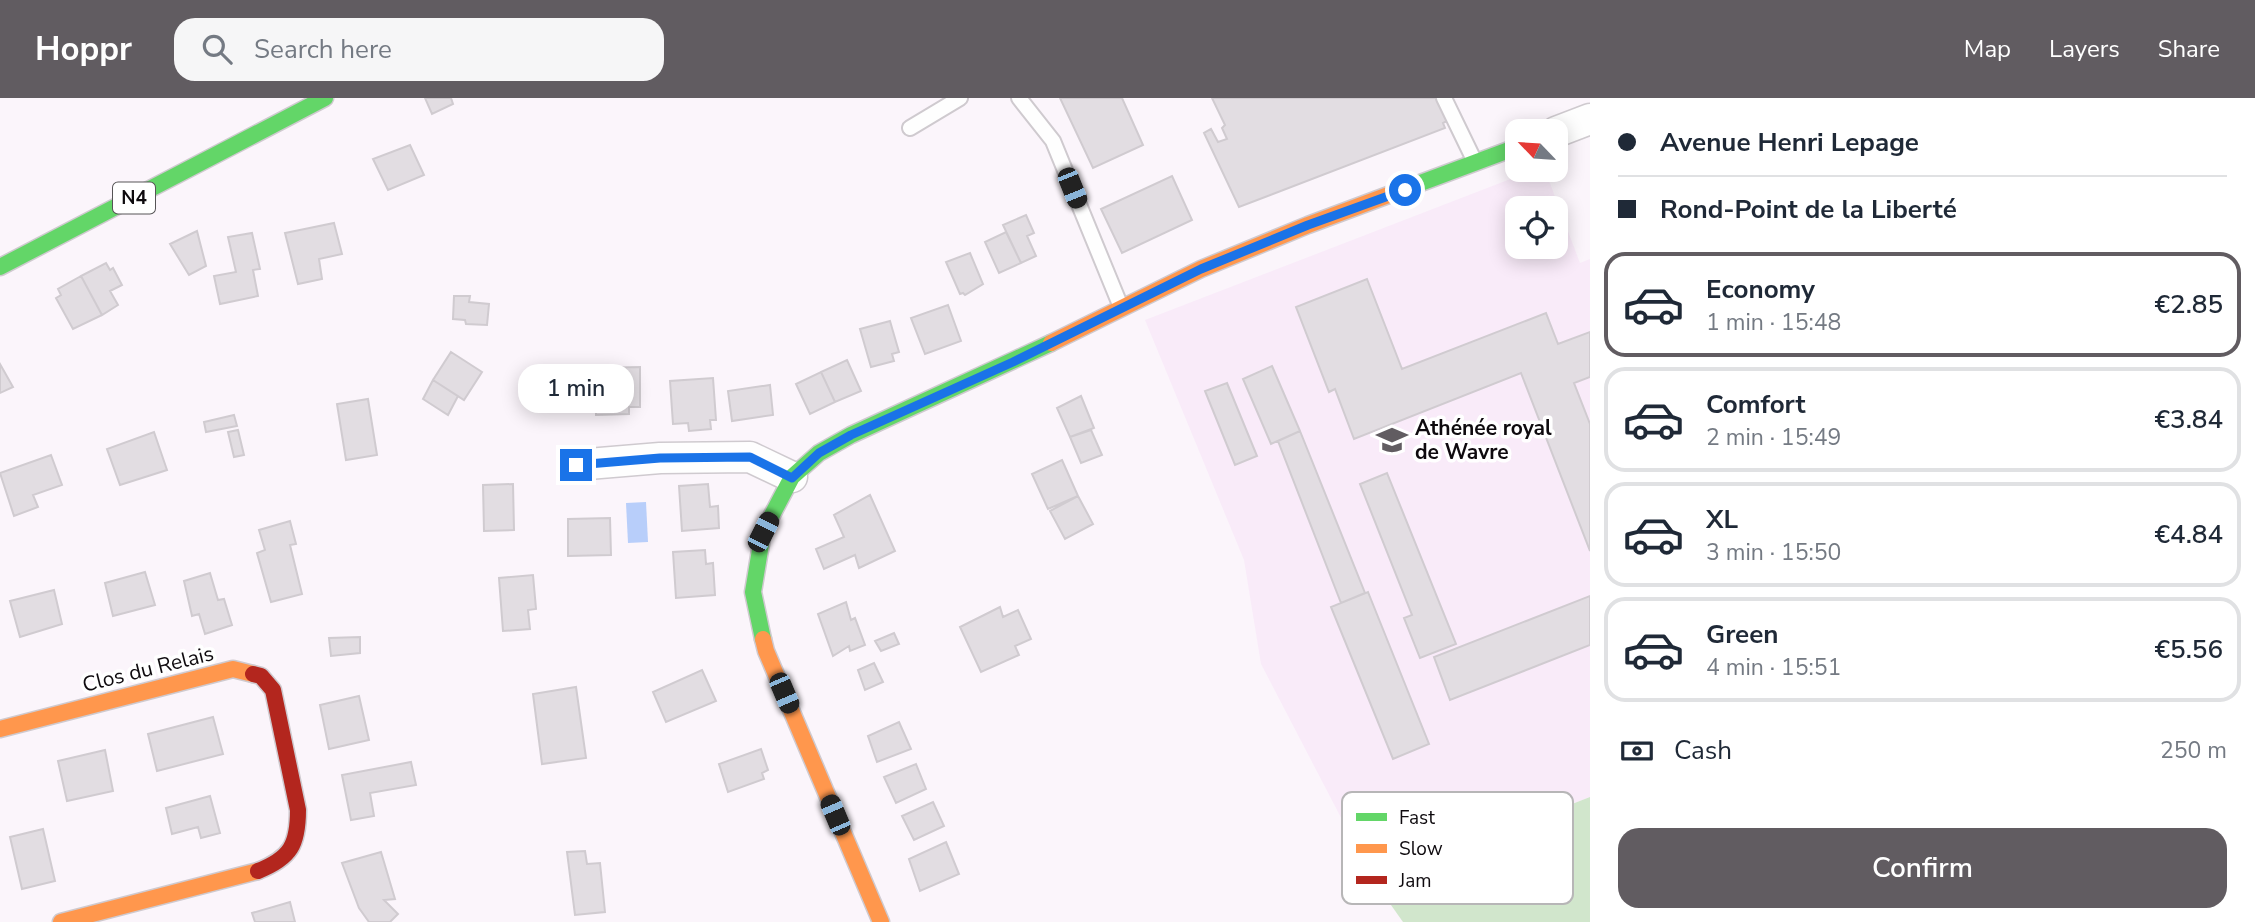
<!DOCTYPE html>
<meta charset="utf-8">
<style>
body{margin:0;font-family:"Nunito Sans",sans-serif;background:#f6f6f7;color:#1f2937;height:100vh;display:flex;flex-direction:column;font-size:26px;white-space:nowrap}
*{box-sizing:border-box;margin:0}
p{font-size:23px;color:#747a83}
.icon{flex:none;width:38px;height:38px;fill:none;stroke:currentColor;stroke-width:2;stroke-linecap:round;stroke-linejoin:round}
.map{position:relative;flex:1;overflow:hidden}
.panel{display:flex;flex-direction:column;background:#fff;width:665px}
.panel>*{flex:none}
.banner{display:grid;align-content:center;height:154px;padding:0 28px;background:#fff}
.needle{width:46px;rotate:295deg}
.buttons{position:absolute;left:1505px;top:21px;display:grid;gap:14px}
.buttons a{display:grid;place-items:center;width:63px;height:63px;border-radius:14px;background:#fff;box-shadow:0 4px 18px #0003;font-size:35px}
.end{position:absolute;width:32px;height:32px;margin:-16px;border:9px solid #1a73e8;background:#fff;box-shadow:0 0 0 4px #fff}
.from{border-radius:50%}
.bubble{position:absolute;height:49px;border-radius:21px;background:#fff;box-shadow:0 4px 18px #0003;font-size:23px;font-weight:600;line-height:49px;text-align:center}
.car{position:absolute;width:21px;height:42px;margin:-21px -10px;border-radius:9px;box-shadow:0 0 5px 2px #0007;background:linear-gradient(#222 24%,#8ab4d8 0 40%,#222 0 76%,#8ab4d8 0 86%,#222 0)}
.banner b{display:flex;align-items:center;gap:24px;height:66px;font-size:26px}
.banner b+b{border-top:2px solid #e0e1e3}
.banner i{width:18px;height:18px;background:#1f2937}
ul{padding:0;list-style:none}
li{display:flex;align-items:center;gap:21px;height:105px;margin:0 14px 10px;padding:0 14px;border:4px solid #e0e1e3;border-radius:21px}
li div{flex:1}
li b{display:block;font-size:26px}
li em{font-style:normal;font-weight:600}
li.on{border-color:#615c61}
li>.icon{width:63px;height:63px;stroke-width:1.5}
.pay{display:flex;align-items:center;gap:18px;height:77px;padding:0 28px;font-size:26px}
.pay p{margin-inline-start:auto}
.primary-button{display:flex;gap:14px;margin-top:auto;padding:14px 28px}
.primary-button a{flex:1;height:80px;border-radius:21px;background:#615c61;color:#fff;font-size:28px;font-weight:600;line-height:80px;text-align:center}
header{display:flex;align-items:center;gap:42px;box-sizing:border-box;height:98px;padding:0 35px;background:#615c61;color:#fff}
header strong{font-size:33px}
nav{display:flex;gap:38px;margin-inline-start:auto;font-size:24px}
.search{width:490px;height:63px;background:#f6f6f7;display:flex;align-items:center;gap:18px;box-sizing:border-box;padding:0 24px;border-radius:21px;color:#747a83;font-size:26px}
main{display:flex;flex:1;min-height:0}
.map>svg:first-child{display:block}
.built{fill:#f9ebf9;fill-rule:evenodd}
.green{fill:#d1e6cc}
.water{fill:#b8cefa}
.building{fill:#e2dde2;stroke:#d0cbd0;stroke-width:2}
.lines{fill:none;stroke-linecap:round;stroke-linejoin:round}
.lane-casing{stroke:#cfcacf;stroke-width:18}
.street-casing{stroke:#cfcacf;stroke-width:33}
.fast-casing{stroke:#cfcacf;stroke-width:19}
.slow-casing{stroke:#cfcacf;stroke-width:19}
.jam-casing{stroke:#cfcacf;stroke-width:19}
.lane{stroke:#fefefe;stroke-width:14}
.street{stroke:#fefefe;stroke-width:30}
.fast{stroke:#63d668;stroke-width:16}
.slow{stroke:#ff974d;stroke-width:16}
.jam{stroke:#b3261e;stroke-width:16}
.route{stroke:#1a73e8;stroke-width:9}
.labels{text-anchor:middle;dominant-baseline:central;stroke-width:7;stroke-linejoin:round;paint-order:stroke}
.shield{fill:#fff;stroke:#565456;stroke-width:2}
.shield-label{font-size:19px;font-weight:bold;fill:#0e0a0e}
.poi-label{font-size:21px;font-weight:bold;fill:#0e0a0e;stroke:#fff;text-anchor:start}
.street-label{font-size:21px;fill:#0e0a0e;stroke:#fff}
.key{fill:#fff;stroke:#b7b6b7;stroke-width:2}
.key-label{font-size:19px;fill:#0e0a0e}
</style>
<header>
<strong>Hoppr</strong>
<div class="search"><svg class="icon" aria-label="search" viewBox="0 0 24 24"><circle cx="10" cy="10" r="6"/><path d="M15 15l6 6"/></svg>Search here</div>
<nav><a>Map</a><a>Layers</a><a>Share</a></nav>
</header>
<main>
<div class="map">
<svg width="1590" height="824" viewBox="0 0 1590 824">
<rect width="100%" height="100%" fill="#fbf5fb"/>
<path class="built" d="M1534 72H1545L1580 165 1590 161V699L1374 783 1261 566 1244 462 1145 222ZM1517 110H1556V149H1517Z"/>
<path class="green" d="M1590 699V824H1403L1374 783Z"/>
<path class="water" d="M646 404 648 444 628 445 626 405Z"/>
<path class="building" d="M425 0H451L453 6 432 16Z
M1060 0H1122L1143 47 1093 70Z
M1212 0H1436L1447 23 1443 25 1445 30 1239 109 1204 35 1211 31 1218 44 1227 41 1222 30 1225 27Z
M410 47 424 77 388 92 373 61Z
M1172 78 1192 122 1122 155 1101 111Z
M1026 117 1034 135 1027 138 1036 158 1021 165 1003 127Z
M334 125 342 156 319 161 322 181 298 186 285 135Z
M197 133 206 168 189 177 170 146Z
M1006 134 1021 165 999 175 985 144Z
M252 135 260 171 253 172 258 198 220 206 214 178 236 174 228 139Z
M970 155 983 186 965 197 963 195 960 196 946 164Z
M106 165 110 172 113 170 122 187 110 193 118 207 102 217 81 178Z
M81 178 102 217 73 231 56 200 61 197 58 191Z
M1367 181 1402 271 1546 215 1558 246 1590 234V279L1574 285 1590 326V453L1521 275 1354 341 1335 291 1329 294 1296 209Z
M454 198H470L469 204 489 206 487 227 466 226 465 222 453 221Z
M948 207 961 243 925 256 911 220Z
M890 223 899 254 892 256 894 263 871 269 860 231Z
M451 254 482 274 464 302 433 282Z
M847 262 861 293 835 304 821 274Z
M0 266 13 289 0 295Z
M1272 268 1300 333 1271 346 1243 281Z
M640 269V309H629V316L596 317V270Z
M821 274 835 304 810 316 796 286Z
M713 280 716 322H710L711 331 689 333 688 325 673 326 670 283Z
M433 282 458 298 448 317 423 301Z
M1227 285 1257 358 1235 367 1205 293Z
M770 287 773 317 732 323 728 293Z
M1081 298 1094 330 1070 339 1057 310Z
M368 301 377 357 346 362 337 306Z
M234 317 237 328 206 334 204 324Z
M238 332 244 357 234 359 228 334Z
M1091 332 1102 357 1081 365 1070 339Z
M1300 333 1365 495 1341 505 1278 343Z
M154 334 167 372 120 387 107 351Z
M51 357 62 387 33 397 38 409 14 418 0 375Z
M1062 362 1078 398 1048 411 1032 376Z
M1387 375 1456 546 1420 560 1404 520 1412 517 1360 386Z
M513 386 514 432 484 433 483 387Z
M708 386 710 409 718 408 719 430 682 433 679 388Z
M870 397 895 453 859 470 855 457 824 471 816 451 844 439 834 417Z
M1078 398 1093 426 1065 441 1050 413Z
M610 420 611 457 568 458V421Z
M290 423 296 446 290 447 302 496 271 504 257 455 265 452 259 432Z
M705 452 706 466 713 465 715 497 676 500 673 454Z
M145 474 155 507 113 518 105 485Z
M210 475 218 502 224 501 232 527 205 536 199 516 192 518 184 483Z
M533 477 536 511 528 512 530 531 503 533 499 480Z
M54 492 62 526 20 539 10 503Z
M1368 494 1429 646 1393 661 1331 509Z
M1590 498V547L1450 602 1434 559Z
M846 504 851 522 855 520 865 547 850 553 849 548 833 558 818 516Z
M1000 509 1003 519 1018 512 1031 541 1015 548 1019 557 981 574 960 529Z
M894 535 899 546 881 553 875 543Z
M360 539V555L331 558 329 540Z
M874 565 883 584 865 592 858 572Z
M702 572 716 603 666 624 653 594Z
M576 589 586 660 542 666 533 596Z
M359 598 369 642 329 651 320 607Z
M213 619 223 656 157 673 148 636Z
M899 624 911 651 877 664 868 638Z
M761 651 768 672 762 675 764 681 728 694 719 666Z
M105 652 113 693 67 703 58 663Z
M411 664 416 687 370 695 374 718 351 722 342 677Z
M916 666 926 691 896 705 884 679Z
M210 698 220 735 201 740 198 729 172 736 166 710Z
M933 704 944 728 914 742 902 718Z
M43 731 55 783 22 791 10 739Z
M946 744 959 776 920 793 909 761Z
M585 753 587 766 600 765 605 814 575 817 567 754Z
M381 754 395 801 384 802 398 816 390 824H369L359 810 342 765Z
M290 804 295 824H255L252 815Z"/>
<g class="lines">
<defs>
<path id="lane" d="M1019 0 1053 43 1121 209
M1444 0 1475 64
M910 30 960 0"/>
<path id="street" d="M1556 34 1590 21
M576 367 660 360 750 359 792 379"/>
<path id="fast" d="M1391 96 1517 49
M0 169 325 0
M763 541 753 494 763 434 792 379 819 355 851 337 1051 245"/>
<path id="slow" d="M1051 245 1201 171 1308 127 1391 96
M763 541 766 553 881 824
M0 631 233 571 253 576
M61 824 258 773"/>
<path id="jam" d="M253 576 261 578 273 592 298 712C298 746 291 760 258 773"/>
</defs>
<use href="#lane" class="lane-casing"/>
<use href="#street" class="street-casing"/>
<use href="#fast" class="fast-casing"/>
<use href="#slow" class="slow-casing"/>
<use href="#jam" class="jam-casing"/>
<use href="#lane" class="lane"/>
<use href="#street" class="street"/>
<use href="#fast" class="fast"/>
<use href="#slow" class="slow"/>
<use href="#jam" class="jam"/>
</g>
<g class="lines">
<path class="route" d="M576 367 660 360 750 359 792 380 819 355 851 337 1013 264 1201 171 1308 127 1405 92"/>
</g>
<defs>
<symbol id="school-bare" viewBox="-9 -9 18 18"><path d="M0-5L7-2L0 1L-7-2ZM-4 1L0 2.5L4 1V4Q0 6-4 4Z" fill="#615c61" stroke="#fff" stroke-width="2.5" paint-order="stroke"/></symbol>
</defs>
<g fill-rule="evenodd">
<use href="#school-bare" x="1370" y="320" width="44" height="44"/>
</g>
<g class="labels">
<rect class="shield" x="113" y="84.5" width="42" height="31" rx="5"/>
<g class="shield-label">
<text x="134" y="100">N4</text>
</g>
<g class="poi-label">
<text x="1415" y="330">Athénée royal<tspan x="1415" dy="24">de Wavre</tspan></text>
</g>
<g class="street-label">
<text transform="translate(148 571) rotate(-14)">Clos du Relais</text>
</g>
</g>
<rect x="1342" y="694" width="231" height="112" rx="10" class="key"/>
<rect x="1356" y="715" width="31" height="8" fill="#63d668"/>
<rect x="1356" y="746" width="31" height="9" fill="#ff974d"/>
<rect x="1356" y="778" width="31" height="8" fill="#b3261e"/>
<g class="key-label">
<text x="1399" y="726">Fast</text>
<text x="1399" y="757">Slow</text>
<text x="1399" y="789">Jam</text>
</g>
</svg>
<div class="buttons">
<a><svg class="needle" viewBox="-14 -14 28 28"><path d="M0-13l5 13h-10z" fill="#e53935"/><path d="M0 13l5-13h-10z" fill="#747a83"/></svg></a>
<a><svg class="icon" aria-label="locate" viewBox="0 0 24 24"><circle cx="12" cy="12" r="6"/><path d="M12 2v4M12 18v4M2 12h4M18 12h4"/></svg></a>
</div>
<i class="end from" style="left:1405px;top:92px"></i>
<i class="end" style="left:576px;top:367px"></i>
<div class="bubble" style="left:518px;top:266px;width:116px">1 min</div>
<i class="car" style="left:1072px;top:90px;rotate:158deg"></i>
<i class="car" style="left:763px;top:434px;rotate:27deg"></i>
<i class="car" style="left:784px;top:595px;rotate:157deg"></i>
<i class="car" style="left:835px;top:717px;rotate:337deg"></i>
</div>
<section class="panel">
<div class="banner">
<b><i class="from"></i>Avenue Henri Lepage</b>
<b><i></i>Rond-Point de la Liberté</b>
</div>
<ul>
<li class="on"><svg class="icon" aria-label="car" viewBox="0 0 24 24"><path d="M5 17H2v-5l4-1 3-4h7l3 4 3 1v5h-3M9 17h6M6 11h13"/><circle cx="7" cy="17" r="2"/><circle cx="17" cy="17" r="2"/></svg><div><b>Economy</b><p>1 min · 15:48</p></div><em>€2.85</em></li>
<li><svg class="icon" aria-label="car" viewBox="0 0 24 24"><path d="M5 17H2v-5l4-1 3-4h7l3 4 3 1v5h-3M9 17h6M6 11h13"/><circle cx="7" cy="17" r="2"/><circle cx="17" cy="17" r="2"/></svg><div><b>Comfort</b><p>2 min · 15:49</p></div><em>€3.84</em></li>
<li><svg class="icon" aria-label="car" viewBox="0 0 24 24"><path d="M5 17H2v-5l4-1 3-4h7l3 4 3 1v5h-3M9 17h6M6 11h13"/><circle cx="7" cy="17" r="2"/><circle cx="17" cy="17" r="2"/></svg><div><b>XL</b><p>3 min · 15:50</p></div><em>€4.84</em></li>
<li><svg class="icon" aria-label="car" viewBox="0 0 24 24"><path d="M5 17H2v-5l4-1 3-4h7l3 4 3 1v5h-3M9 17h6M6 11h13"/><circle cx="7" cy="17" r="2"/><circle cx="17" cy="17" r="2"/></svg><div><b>Green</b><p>4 min · 15:51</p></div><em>€5.56</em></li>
</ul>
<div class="pay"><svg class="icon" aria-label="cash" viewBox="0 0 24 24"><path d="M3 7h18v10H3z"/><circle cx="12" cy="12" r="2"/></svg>Cash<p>250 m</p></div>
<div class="primary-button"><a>Confirm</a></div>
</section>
</main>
